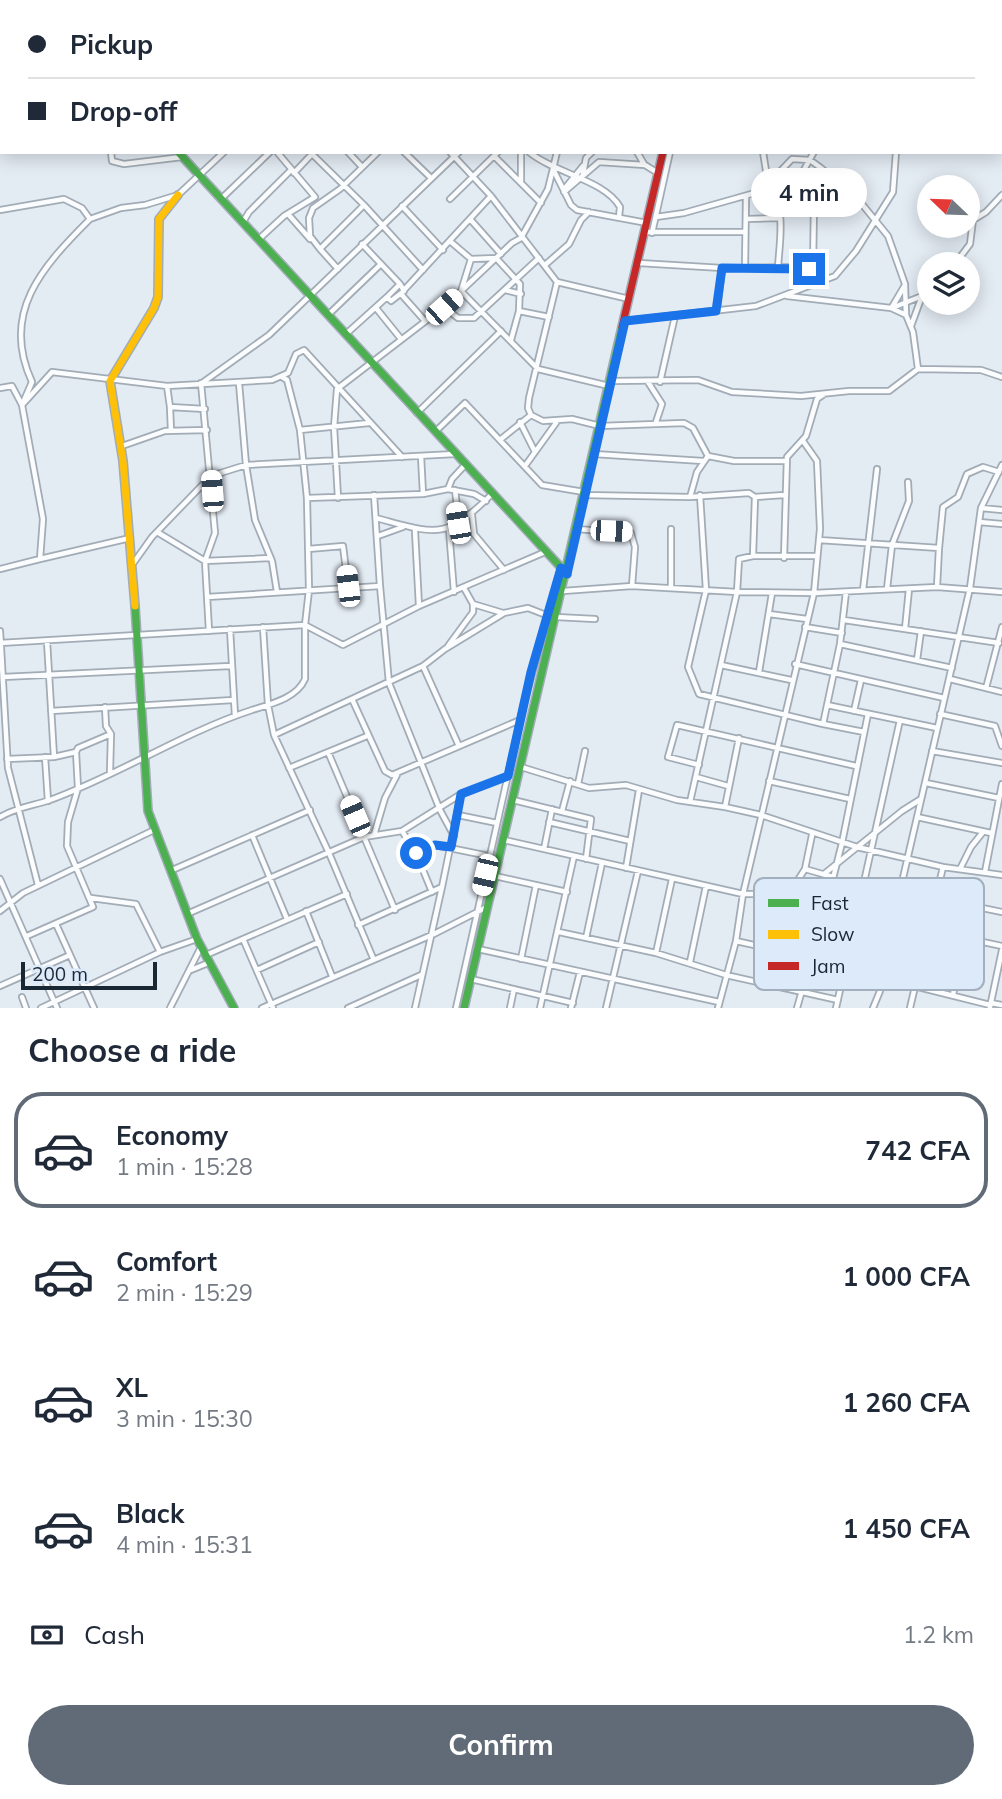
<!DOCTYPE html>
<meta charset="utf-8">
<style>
body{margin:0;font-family:Mulish,sans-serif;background:#f2f2f3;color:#1f2937;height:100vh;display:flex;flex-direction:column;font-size:26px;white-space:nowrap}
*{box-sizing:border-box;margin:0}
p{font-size:23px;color:#747a83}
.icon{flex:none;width:38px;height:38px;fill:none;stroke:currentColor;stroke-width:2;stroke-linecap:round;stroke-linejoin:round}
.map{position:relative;height:1008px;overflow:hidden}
.sheet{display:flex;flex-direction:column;background:#fff;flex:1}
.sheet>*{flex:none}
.top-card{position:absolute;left:0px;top:0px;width:1003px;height:154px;box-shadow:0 4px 18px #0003;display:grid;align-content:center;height:154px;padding:0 28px;background:#fff}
.needle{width:46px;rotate:293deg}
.controls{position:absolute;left:917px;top:175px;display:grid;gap:14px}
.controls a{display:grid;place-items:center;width:63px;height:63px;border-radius:50%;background:#fff;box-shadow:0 4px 18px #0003;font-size:35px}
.scale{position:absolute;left:21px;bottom:18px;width:136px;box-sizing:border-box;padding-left:7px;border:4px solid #192634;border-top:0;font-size:19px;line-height:24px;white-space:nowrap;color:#192634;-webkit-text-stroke:5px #ddeaf9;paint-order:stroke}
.end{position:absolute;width:32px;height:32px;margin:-16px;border:9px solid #1a73e8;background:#fff;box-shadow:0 0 0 4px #fff}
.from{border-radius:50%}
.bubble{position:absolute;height:49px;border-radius:24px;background:#fff;box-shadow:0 4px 18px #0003;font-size:23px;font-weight:700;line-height:49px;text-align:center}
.car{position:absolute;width:21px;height:42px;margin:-21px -10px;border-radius:9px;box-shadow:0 0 5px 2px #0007;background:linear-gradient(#fff 24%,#345 0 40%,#fff 0 76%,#345 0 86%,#fff 0)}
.top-card b{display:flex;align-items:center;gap:24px;height:66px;font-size:26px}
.top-card b+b{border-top:2px solid #e0e1e3}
.top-card i{width:18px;height:18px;background:#1f2937}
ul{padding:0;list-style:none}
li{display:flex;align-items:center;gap:21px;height:116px;margin:0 14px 10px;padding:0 14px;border:4px solid transparent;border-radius:28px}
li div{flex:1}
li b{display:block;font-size:26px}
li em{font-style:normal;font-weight:700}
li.active{border-color:#606b77}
li>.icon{width:63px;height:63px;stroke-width:1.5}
h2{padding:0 28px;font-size:32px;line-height:84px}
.pay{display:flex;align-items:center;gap:18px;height:77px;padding:0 28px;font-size:26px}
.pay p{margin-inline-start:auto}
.primary-button{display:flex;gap:14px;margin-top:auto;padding:14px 28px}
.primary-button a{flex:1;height:80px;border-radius:42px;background:#606b77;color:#fff;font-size:28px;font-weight:700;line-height:80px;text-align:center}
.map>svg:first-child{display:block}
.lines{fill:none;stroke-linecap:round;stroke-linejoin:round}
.street-casing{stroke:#a2acb6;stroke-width:8}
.fast-casing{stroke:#a2acb6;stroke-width:10}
.slow-casing{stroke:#a2acb6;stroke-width:10}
.jam-casing{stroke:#a2acb6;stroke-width:10}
.street{stroke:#fbfcfd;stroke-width:4.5}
.fast{stroke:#4caf50;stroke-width:7}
.slow{stroke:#ffc107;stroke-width:7}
.jam{stroke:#c62828;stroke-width:7}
.route{stroke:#1a73e8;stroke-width:9}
.key{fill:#ddeaf9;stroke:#a2afbe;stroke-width:2}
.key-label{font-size:19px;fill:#192634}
</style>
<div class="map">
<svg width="1002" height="1008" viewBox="0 0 1002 1008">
<rect width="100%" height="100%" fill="#e3ebf3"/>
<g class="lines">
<defs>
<path id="street" d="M83 0 85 2
M119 0 121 2
M157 0 159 2
M202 0 203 2
M317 0 319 2
M518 0 523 2
M605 0 606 2
M996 0 998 2
M130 2 132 0
M209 2 211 0
M250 2 252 0
M290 2 292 0
M332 2 334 0
M496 2 498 0
M719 2V0
M1001 7 1002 8
M0 8 2 10
M0 26H2
M0 64 2 63
M0 97H2
M0 131H2
M111 152 112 161 124 164 182 157
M277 152 315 197
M310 152 364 205
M348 152 362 167
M404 152 431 178
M450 152 491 196 557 282 629 299
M521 152V181
M529 152C554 173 605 180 620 207L619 217
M637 152 644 164
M494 156 541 203
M553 169 571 205 577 210 647 223
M294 173 312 154
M582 179 586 158 592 152
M769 183 792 159 810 160 821 168 857 198 888 236 905 284 906 315 913 332 918 369
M566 187 583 166
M564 192 599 162 645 165 658 173
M221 199 270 152
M450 199 498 152
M402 206 443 250
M0 210 64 199 82 208 90 219 121 208 145 205 178 195 224 152
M780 212 814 152
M288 214 310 239
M656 217 684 213 769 189C787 207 779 245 778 268
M470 219 501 254
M746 219 779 218
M243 222 249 212 291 170
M646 232H745
M652 233 670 152
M259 239 284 216 315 197
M451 242 471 259 496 258 520 284 519 311 511 340
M362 244 400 284
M320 249 310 236 309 218 313 208 340 189 378 152
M471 259 461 291 538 369 609 386
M639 263 722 268 813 267 814 205 808 199 769 189 763 152
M955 264 970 244 973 220 986 212 1002 195
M545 265 569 244 581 220 589 212
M745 268 746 197
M338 269 320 249 364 205 423 270
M400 284 404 291 391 301 387 297Z
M405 289 491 196
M505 290 521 294
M401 294 425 321
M787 296 891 308 906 315
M444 307 458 318H474L539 258
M892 307 905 285
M376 308 401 339
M892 308 922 296
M519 311 549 317
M717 311 722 268
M328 315 381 264
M625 321 756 306 835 276 856 251 893 192 896 152
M911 326 922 296 929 293
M346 334 387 297
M611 381 698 380 732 392 801 396 849 391H889L918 369 981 370 1002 377
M648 382 662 404 656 422
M660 382 675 316
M201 383 215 533 205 561 209 631
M202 383 269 335 459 152
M239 383 246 465 255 520 272 561 277 592
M167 386 170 407
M0 388 12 386 22 405 52 372 167 386 272 380 288 373 296 354 304 350 402 457
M417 413 501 331
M531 415 543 421 572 419 600 426 684 423 693 428 708 456 734 461H786
M520 422 535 452
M300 430 369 423
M171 431 170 407 205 409
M436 431 465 403 542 485 584 492
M501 439 531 415 528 408 529 398 557 282
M122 446 165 431 207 430
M594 454 703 461
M421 456 423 494
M525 466 556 423
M448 489 452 479 465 465
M455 490 459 523
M374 495 380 586
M584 495 690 497 749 493 755 497 753 556
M700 495 706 590 688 667 699 694 823 724 840 644 846 592
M690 497 697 472 708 456
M755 497 784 495
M307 498 423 494 448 489 474 494 486 501
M338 498 334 427 337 389 444 307 512 243 521 238 548 189 557 152
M981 508 1002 510
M472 515 474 534 504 570
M376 518C437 534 444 541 492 494
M979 522 1002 524
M576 529 631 533 635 547 632 586
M671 529V588
M449 530 454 592
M415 531 419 606
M157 532 205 561 270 558
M378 536 403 527
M819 540 939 548 937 587
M939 548 943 507 958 497 967 474 983 467 999 472
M308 549 343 546 348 586
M784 558 787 457 806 436 817 399 823 395
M40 559 130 538
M132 565 152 537 211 476 246 465 455 454
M0 569 40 559 43 519 22 405 32 382C0 313 42 267 90 219
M887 589 892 545 909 501 908 482
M863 590 877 469
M563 591 632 586 737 592 814 593 937 587 1002 592
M207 597 380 586 389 683 440 810 454 836
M473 604 503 613
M769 614 807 619
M556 617 595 619
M844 620 999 643
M263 627 268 705 274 735 329 853 373 958
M805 627 842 633
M230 629 235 716
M905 629 909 589
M0 631 8 768 38 885
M47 641 54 757
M0 643 305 625 343 645 419 606 545 552
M840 644 952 668
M448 646 473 612V604L464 588
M917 660 921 631
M795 664 944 698
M721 665 791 680
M423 666 459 746
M759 672 772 593
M3 677 230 666
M950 679 1002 692
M986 688 1002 627
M352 699 385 771 392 775 520 720
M827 705 937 728
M105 707 106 726 111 734 110 772
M51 711 233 700
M854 711 861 680
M940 714 995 726 1002 746
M823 724 864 732
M274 735 423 666 445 649 504 613 528 608 546 615
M739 738 725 807 761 815 857 847 943 867 1002 875
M932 751 1002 763
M328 752 395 910
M45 757 48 801
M7 759 54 757 76 752 78 748 111 734
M699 765 668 757 677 725 856 766
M521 767 589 788 626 785 677 800 725 807
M289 768 367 736
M696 777 728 786
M769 781 850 799
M926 783 999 798
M578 784 585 751
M513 800 591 819 586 859
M690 802 737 592 739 559 753 556H817
M562 811 570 781
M458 815 497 823
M0 817C17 807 32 806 50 800 119 775 182 733 252 710 271 704 297 698 305 679V625L309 590 307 498 300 430 287 380 282 377
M917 817 991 833
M549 822 630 841
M402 831 461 794 508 776
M252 835 287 919
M374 835 385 798 397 775
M504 840 743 894H789L805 869 812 835
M544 849 552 809
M416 853 435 845 489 856
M626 868 639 790
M805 869 833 877
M960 869 971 847 983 832
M170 871 310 810
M985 872 1002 784
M824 874 902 811 921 799
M495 876 567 892
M0 879 57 1008
M91 898 136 904 160 952
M934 898 1002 912
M0 911 23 893 154 830
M306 911 332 976
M857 912 891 925
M187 914 364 837 402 831 416 853 432 892
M892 921 927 930
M56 924 94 1008
M358 925 442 887 461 794
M927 930 1002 946
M559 932 656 953 726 975 838 1000
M27 936 93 907 67 846 68 822 78 788 76 752
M586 938 602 863
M243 939 273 1008
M736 941 881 973
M478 949 719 1002
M656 953 672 879
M206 955 347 894
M813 957 842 843 868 714
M885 957 958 969 965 938
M521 959 536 885
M690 962 706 886
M191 970 208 963
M257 970 319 942
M471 979 573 1003
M0 986 70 955
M914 986 990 1005
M953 995 958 969
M22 997 26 1008
M991 1003 1002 1005
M990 1007 1002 950
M41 1008 160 952 197 939
M170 1008 201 947
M262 1008 434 934 487 907
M348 1008 421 975
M415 1008 442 887
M456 1008 524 703 561 568
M510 1008 514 989
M540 1008 574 856
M571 1008 580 972
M606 1008 638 871
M718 1008 736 941 743 894 814 593 820 529 817 461 803 441
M797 1008 801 994
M836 1008 900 720
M873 1008 880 991 881 973 970 588 981 508 1002 465
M910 1008 943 867"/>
<path id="fast" d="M698 0V2
M178 152 567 574
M135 606 148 811 197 939 234 1008
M464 1008 622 327"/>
<path id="slow" d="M37 0 39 2
M135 606 123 461 110 381 154 308 158 297 159 219 178 195"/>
<path id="jam" d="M622 327 663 152"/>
</defs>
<use href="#street" class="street-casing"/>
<use href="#fast" class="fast-casing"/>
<use href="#slow" class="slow-casing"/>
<use href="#jam" class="jam-casing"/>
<use href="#street" class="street"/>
<use href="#fast" class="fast"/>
<use href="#slow" class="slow"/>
<use href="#jam" class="jam"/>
</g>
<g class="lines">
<path class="route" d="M416 853 435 845 451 847 461 794 508 776 531 672 561 568 567 574 625 321 716 311 722 268 809 269"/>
</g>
<rect x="754" y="878" width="230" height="112" rx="10" class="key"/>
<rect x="768" y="899" width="31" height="8" fill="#4caf50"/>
<rect x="768" y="930" width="31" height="9" fill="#ffc107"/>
<rect x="768" y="962" width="31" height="8" fill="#c62828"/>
<g class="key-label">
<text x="811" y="910">Fast</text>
<text x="811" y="941">Slow</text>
<text x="811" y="973">Jam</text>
</g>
</svg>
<div class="controls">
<a><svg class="needle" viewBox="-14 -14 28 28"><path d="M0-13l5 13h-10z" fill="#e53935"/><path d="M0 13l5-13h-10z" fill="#747a83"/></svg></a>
<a><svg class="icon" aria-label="layers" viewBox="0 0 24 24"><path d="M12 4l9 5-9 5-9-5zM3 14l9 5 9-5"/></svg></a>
</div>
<div class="scale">200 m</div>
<i class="end from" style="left:416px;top:853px"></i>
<i class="end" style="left:809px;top:269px"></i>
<div class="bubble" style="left:751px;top:168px;width:116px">4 min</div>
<i class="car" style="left:444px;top:307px;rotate:48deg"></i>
<i class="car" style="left:212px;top:491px;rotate:356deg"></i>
<i class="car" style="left:458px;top:523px;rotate:350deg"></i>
<i class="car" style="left:611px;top:531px;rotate:92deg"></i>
<i class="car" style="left:348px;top:586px;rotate:353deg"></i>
<i class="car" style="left:355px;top:816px;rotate:337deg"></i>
<i class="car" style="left:485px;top:875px;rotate:193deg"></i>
<div class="top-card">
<b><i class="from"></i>Pickup</b>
<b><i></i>Drop-off</b>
</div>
</div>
<section class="sheet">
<h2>Choose a ride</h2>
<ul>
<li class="active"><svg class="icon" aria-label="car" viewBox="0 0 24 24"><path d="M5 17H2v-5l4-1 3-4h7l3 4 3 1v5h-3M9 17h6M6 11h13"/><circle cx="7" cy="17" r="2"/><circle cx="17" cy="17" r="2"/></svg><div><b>Economy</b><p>1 min · 15:28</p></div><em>742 CFA</em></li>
<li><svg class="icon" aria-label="car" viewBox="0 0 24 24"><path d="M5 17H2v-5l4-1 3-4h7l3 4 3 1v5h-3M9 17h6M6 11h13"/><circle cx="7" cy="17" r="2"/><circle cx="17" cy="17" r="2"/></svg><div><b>Comfort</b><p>2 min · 15:29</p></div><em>1 000 CFA</em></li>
<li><svg class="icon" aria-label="car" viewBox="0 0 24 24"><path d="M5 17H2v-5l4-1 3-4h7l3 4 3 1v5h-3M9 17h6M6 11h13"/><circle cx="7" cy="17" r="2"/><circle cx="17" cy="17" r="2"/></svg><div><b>XL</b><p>3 min · 15:30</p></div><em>1 260 CFA</em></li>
<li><svg class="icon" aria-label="car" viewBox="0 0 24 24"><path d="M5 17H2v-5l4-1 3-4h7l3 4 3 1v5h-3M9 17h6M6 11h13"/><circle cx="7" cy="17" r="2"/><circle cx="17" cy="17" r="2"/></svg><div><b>Black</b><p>4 min · 15:31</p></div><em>1 450 CFA</em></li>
</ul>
<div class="pay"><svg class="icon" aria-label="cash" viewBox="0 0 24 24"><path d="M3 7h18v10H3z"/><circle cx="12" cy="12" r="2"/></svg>Cash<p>1.2 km</p></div>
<div class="primary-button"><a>Confirm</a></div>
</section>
